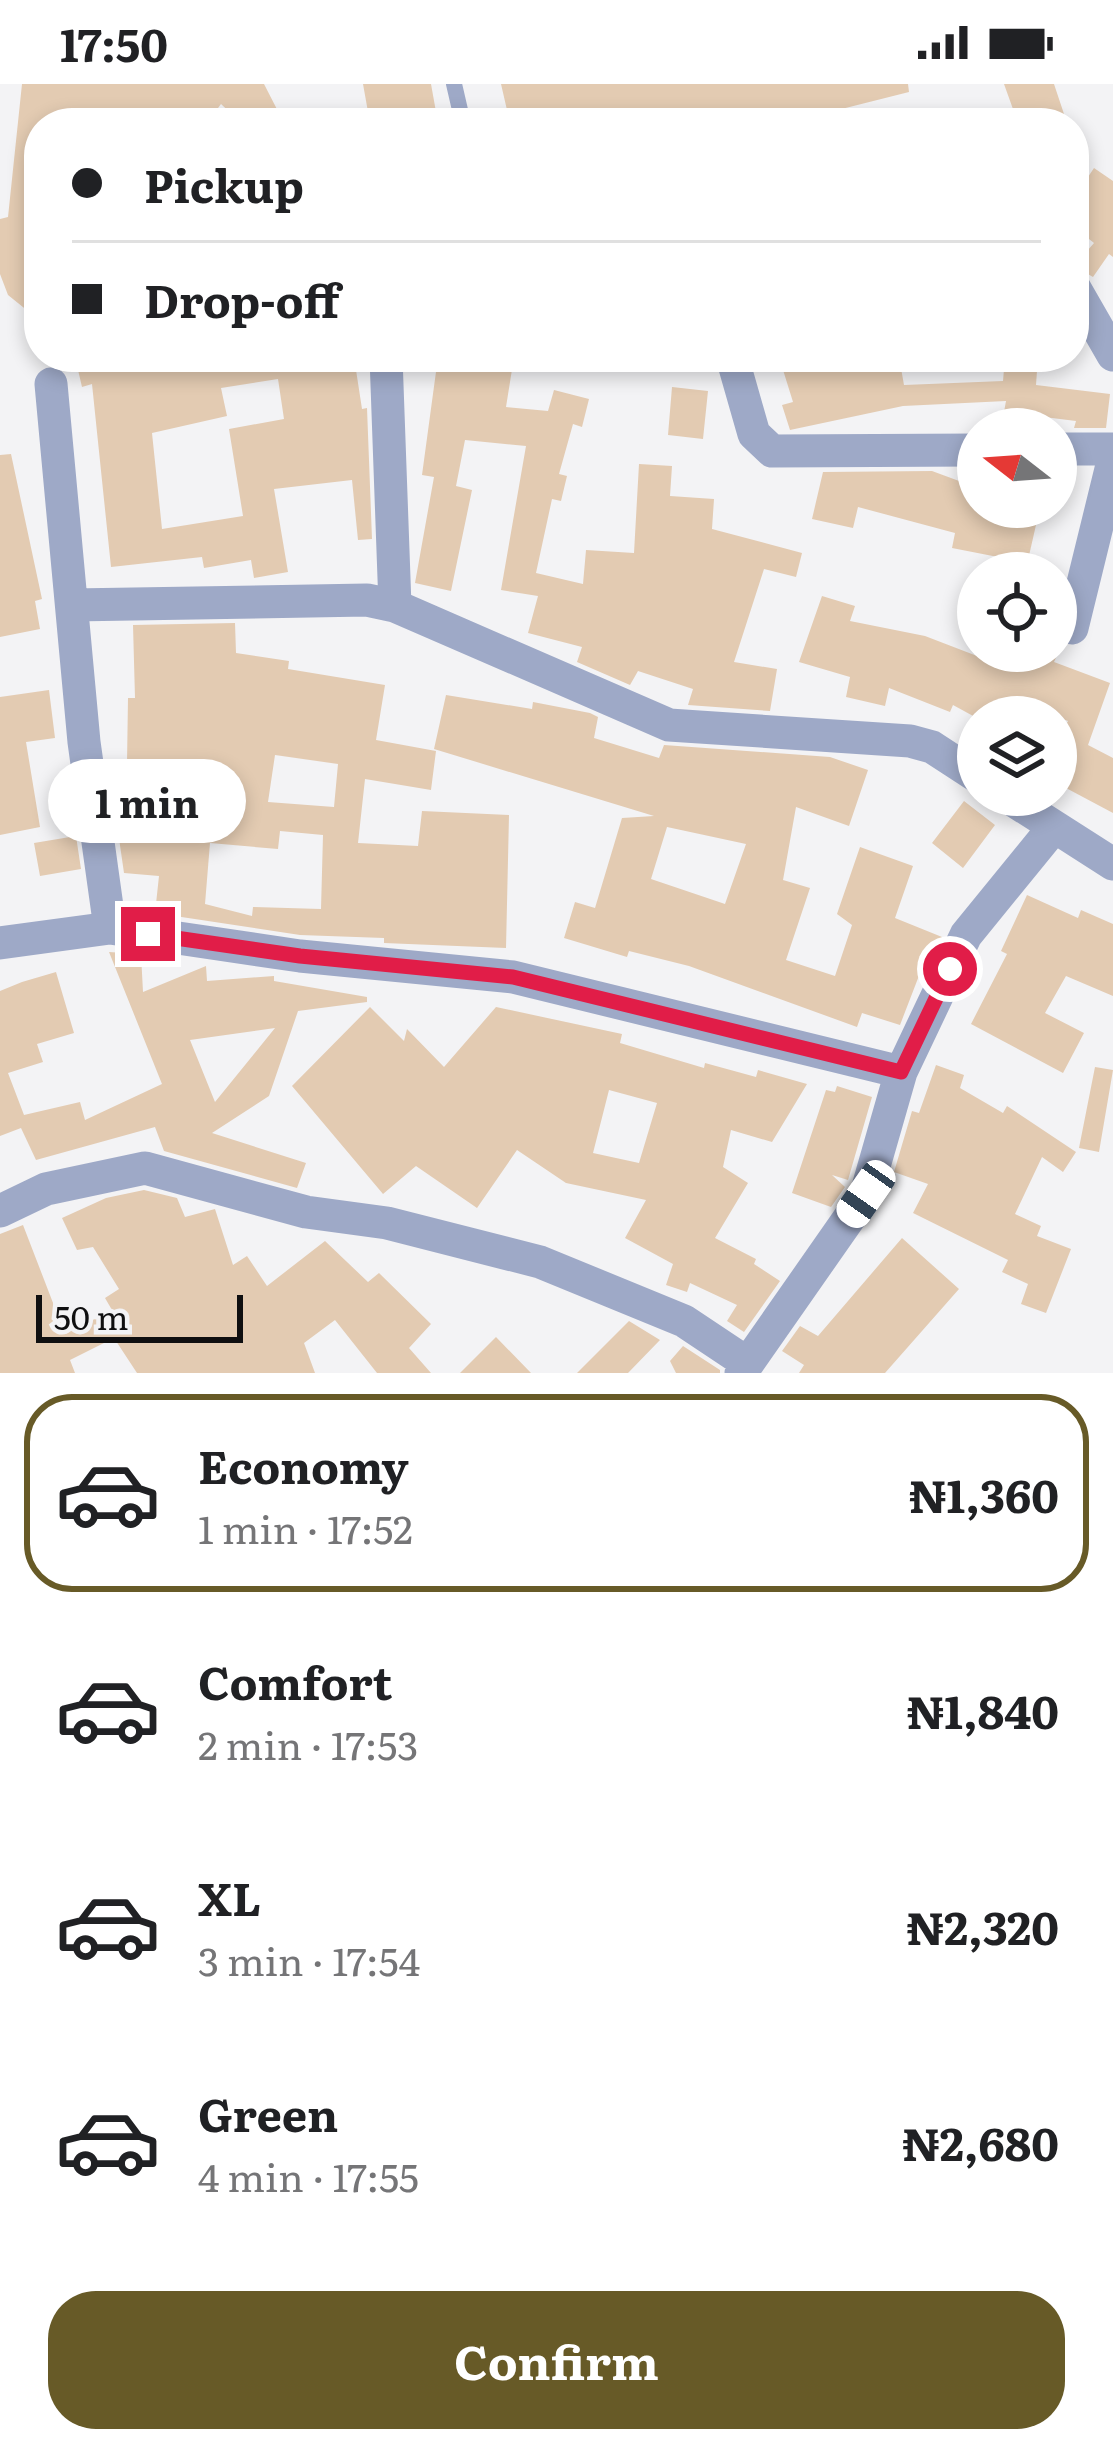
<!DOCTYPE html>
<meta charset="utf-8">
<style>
body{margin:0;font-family:Literata,serif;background:#f6f6f6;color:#202124;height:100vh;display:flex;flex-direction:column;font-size:45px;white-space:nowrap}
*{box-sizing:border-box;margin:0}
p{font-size:39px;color:#757577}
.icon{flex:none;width:66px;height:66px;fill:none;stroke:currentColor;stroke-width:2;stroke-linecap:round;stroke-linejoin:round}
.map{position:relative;height:1289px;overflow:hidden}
.side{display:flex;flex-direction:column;background:#fff;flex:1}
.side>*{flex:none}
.banner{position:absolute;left:24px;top:24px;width:1065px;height:264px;border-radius:48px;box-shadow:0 6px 18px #0003;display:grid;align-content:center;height:264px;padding:0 48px;background:#fff}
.needle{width:78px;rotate:287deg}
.controls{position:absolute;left:957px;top:324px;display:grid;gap:24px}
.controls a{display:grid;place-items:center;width:120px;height:120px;border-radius:50%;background:#fff;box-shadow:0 6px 18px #0003;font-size:60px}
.scale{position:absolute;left:36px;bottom:30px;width:207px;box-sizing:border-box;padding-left:12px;border:6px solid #0f0f10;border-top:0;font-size:33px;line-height:42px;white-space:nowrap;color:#0f0f10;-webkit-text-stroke:9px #f3f3f5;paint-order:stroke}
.end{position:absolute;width:54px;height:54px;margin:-27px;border:15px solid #e11d48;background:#fff;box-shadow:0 0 0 6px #fff}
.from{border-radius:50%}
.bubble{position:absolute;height:84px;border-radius:42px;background:#fff;box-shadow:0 6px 18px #0003;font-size:39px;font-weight:700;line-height:84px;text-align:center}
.car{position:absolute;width:36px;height:72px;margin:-36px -18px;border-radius:15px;box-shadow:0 0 9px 3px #0007;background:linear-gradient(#fff 24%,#345 0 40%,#fff 0 76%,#345 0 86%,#fff 0)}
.banner b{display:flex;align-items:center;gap:42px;height:114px;font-size:45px}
.banner b+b{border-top:3px solid #e0e0e0}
.banner i{width:30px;height:30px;background:#202124}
ul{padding:21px 0 0;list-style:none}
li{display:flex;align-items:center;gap:36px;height:198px;margin:0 24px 18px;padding:0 24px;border:6px solid transparent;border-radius:48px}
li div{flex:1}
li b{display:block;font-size:45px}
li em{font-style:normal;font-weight:700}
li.selected{border-color:#675a27}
li>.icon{width:108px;height:108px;stroke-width:1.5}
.primary-button{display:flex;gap:24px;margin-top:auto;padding:24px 48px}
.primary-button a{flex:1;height:138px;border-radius:48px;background:#675a27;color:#fff;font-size:48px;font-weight:700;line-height:138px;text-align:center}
.status{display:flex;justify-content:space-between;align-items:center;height:84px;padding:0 60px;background:#fff;direction:ltr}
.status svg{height:33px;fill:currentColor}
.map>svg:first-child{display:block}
.building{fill:#e3cbb2;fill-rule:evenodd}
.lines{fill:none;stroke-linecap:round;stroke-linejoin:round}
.service{stroke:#9ea9c7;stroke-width:16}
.minor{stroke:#9ea9c7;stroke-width:33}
.route{stroke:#e11d48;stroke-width:15}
</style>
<div class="status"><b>17:50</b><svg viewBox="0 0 49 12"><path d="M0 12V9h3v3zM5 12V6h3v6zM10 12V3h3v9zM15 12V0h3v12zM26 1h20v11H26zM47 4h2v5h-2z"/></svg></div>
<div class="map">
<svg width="1113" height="1289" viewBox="0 0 1113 1289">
<rect width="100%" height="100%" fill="#f3f3f5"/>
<path class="building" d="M22 0H264L284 39H241L221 20 207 39H39V236L8 211 0 190V135L8 133Z
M363 0H431L438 39H370Z
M501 0H908L909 8 786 39H769L766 29 733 39H510Z
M1004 0H1054L1067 39H1018Z
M1094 84 1113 97V173L1109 170 1093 193 1074 182 1094 159 1074 143V114Z
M75 273H170L173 285 246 273H354L362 325 367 324 372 455 358 456 352 396 274 405 288 488 254 494 251 476 204 484 202 473 111 483 92 300 82 303ZM278 295 284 335 229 345 243 432 162 445 152 349 227 332 221 304Z
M438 273H514L506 323 548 327 554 306 589 315 582 343 573 340 559 390 567 392 561 417 552 415 536 489 583 500 586 466 634 469 639 380 672 382 670 412 714 415 712 445 802 469 796 493 764 485 734 578 777 585 770 627 688 621 693 605 638 587 630 601 577 578 582 563 528 549 538 512 501 506 526 362 465 356 456 402 472 406 451 507 415 499 434 393 422 391Z
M779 273H899L904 301 1003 297 1005 273H1038L1036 301 1110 310 1106 344H1074L1076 337 1004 328 1006 317 903 322 790 346 782 321 793 318Z
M672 303 708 307 703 355 668 351Z
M11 370 42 515 35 517 40 545 0 553V371Z
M932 387 978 404 983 430 1036 441 1025 489H1000L1003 474 952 464 955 449 858 423 853 444 812 435 823 388Z
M822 512 855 522 850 537 925 552 990 577 995 567H1059L1054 578 1110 599 1088 661 1113 674V729L1066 704 1071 695 1056 687V660L1068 637 1029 623 1023 633H975L953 621 950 628 889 604 885 622 846 613 850 593 799 578Z
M235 539 236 569 289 577 288 585 385 601 376 656 436 667 431 706 365 695 358 759 418 762 422 727 509 731 506 864 384 859V854L300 851 155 829 159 792 124 789 108 678 127 679 128 614H135L133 541ZM275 671 338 680 334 723 268 718ZM280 747 323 751 321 825 253 823 252 832 205 820 210 759 278 765Z
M49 606 55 654 26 658 40 743 0 751V613Z
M446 611 532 625 533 618 590 629 598 633 594 654 659 674 664 661 830 673 868 686 849 742 796 723 783 796 810 804 786 876 835 892 852 841 837 830 860 763 913 782 895 834 942 853 932 873 927 871 900 941 862 929 857 943 689 882 629 867 627 873 564 854 575 818 595 824 622 734 654 732 434 665ZM667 743 746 760 725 820 651 795Z
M964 717 995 741 963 784 932 759Z
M76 752 81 785 40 792 34 759Z
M1027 811 1078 834 1081 826 1113 840V912L1066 892 1045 929 1084 949 1063 989 971 940 1007 870 1001 867Z
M109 868 141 870 143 908 206 882 207 897 274 892V897L367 913V918L298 927 269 1012 212 1049 306 1079 297 1104 164 1067 155 1043 36 1076 21 1044 0 1052V907L22 898 56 888 74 949 37 960 43 978 8 989 24 1031 80 1018 85 1036 162 1000ZM275 944 215 1018 190 956Z
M370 923 404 957 407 945 444 983 496 923 622 950 620 959 704 984 705 979 756 993 758 986 807 1000 772 1058 731 1046 723 1083 748 1099 715 1154 756 1175 754 1180 780 1197 744 1248 727 1237 737 1221 690 1199 687 1208 666 1201 673 1180 625 1154 646 1116 566 1099 517 1066 477 1124 416 1082 383 1110 292 1002ZM609 1006 657 1019 639 1079 593 1069Z
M936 981 964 991 960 1004 1003 1029 1007 1022 1076 1068 1063 1088 1042 1073 1015 1130 1041 1142 1037 1152 1071 1165 1046 1229 1021 1220 1028 1200 1002 1188 1008 1176 913 1129 928 1100 894 1088 912 1027 919 1029Z
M1095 983 1113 986 1099 1068 1079 1064Z
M837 1002 872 1013 848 1096 832 1091 845 1103 831 1123 792 1109 826 1006 835 1008Z
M144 1106 177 1114 185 1133 215 1125 233 1181 247 1172 267 1202 325 1157 368 1198 379 1189 431 1240 409 1264 431 1289H377L335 1236 304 1259 315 1289H137L114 1254 70 1276 75 1289H0V1150L23 1141 65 1250 112 1226 105 1214 119 1205 93 1163 77 1166 62 1134 106 1114Z
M902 1154 959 1205 885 1289H799L804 1281 782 1267 800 1242 818 1252Z
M629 1237 660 1256 628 1289H577Z
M496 1253 531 1289H460Z
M683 1262 720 1286V1289H676L670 1277Z"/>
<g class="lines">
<path class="service" d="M454 0 463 39"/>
<path class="minor" d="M1074 203 1113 271
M386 273 395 522
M732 273 754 350 772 367 978 366
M51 300 84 658 110 844
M1056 365H1113
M72 521 367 516 395 522 669 641 910 657 932 663 978 693
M1072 544 1113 377
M1005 711 1113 780
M0 859 110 844 300 872 513 893 901 988
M0 1127 46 1105 145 1084 306 1128 387 1139 540 1178 684 1237 747 1279
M741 1289 866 1110 901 988 966 851 1054 743"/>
</g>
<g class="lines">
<path class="route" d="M148 850 300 872 513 893 901 988 950 885"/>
</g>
</svg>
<div class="controls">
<a><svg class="needle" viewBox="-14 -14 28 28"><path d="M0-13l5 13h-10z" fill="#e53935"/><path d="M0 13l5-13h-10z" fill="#757577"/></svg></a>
<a><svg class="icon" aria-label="locate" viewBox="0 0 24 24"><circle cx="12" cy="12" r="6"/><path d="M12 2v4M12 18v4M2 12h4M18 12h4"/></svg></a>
<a><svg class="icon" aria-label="layers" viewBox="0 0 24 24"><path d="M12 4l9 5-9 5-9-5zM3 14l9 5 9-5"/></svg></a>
</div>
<div class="scale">50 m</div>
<i class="end from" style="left:950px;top:885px"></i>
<i class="end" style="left:148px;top:850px"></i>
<div class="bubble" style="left:48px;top:675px;width:198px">1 min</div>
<i class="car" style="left:866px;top:1110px;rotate:215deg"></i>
<div class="banner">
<b><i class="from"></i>Pickup</b>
<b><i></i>Drop-off</b>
</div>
</div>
<section class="side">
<ul>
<li class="selected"><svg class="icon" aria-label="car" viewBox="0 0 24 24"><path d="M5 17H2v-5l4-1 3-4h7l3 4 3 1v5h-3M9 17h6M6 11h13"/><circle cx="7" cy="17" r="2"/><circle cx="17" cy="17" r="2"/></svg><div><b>Economy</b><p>1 min · 17:52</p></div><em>₦1,360</em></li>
<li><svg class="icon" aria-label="car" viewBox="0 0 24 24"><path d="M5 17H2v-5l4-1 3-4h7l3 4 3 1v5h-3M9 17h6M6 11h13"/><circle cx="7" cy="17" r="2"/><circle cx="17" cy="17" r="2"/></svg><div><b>Comfort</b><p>2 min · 17:53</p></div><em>₦1,840</em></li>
<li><svg class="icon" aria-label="car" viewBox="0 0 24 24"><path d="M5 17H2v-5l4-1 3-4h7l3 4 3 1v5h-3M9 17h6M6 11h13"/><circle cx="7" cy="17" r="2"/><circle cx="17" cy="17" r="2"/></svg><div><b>XL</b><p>3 min · 17:54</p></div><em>₦2,320</em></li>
<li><svg class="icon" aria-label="car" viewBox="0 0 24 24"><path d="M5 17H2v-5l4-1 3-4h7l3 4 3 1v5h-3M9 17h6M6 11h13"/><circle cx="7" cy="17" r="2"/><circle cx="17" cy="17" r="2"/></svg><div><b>Green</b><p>4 min · 17:55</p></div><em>₦2,680</em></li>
</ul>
<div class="primary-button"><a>Confirm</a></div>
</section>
